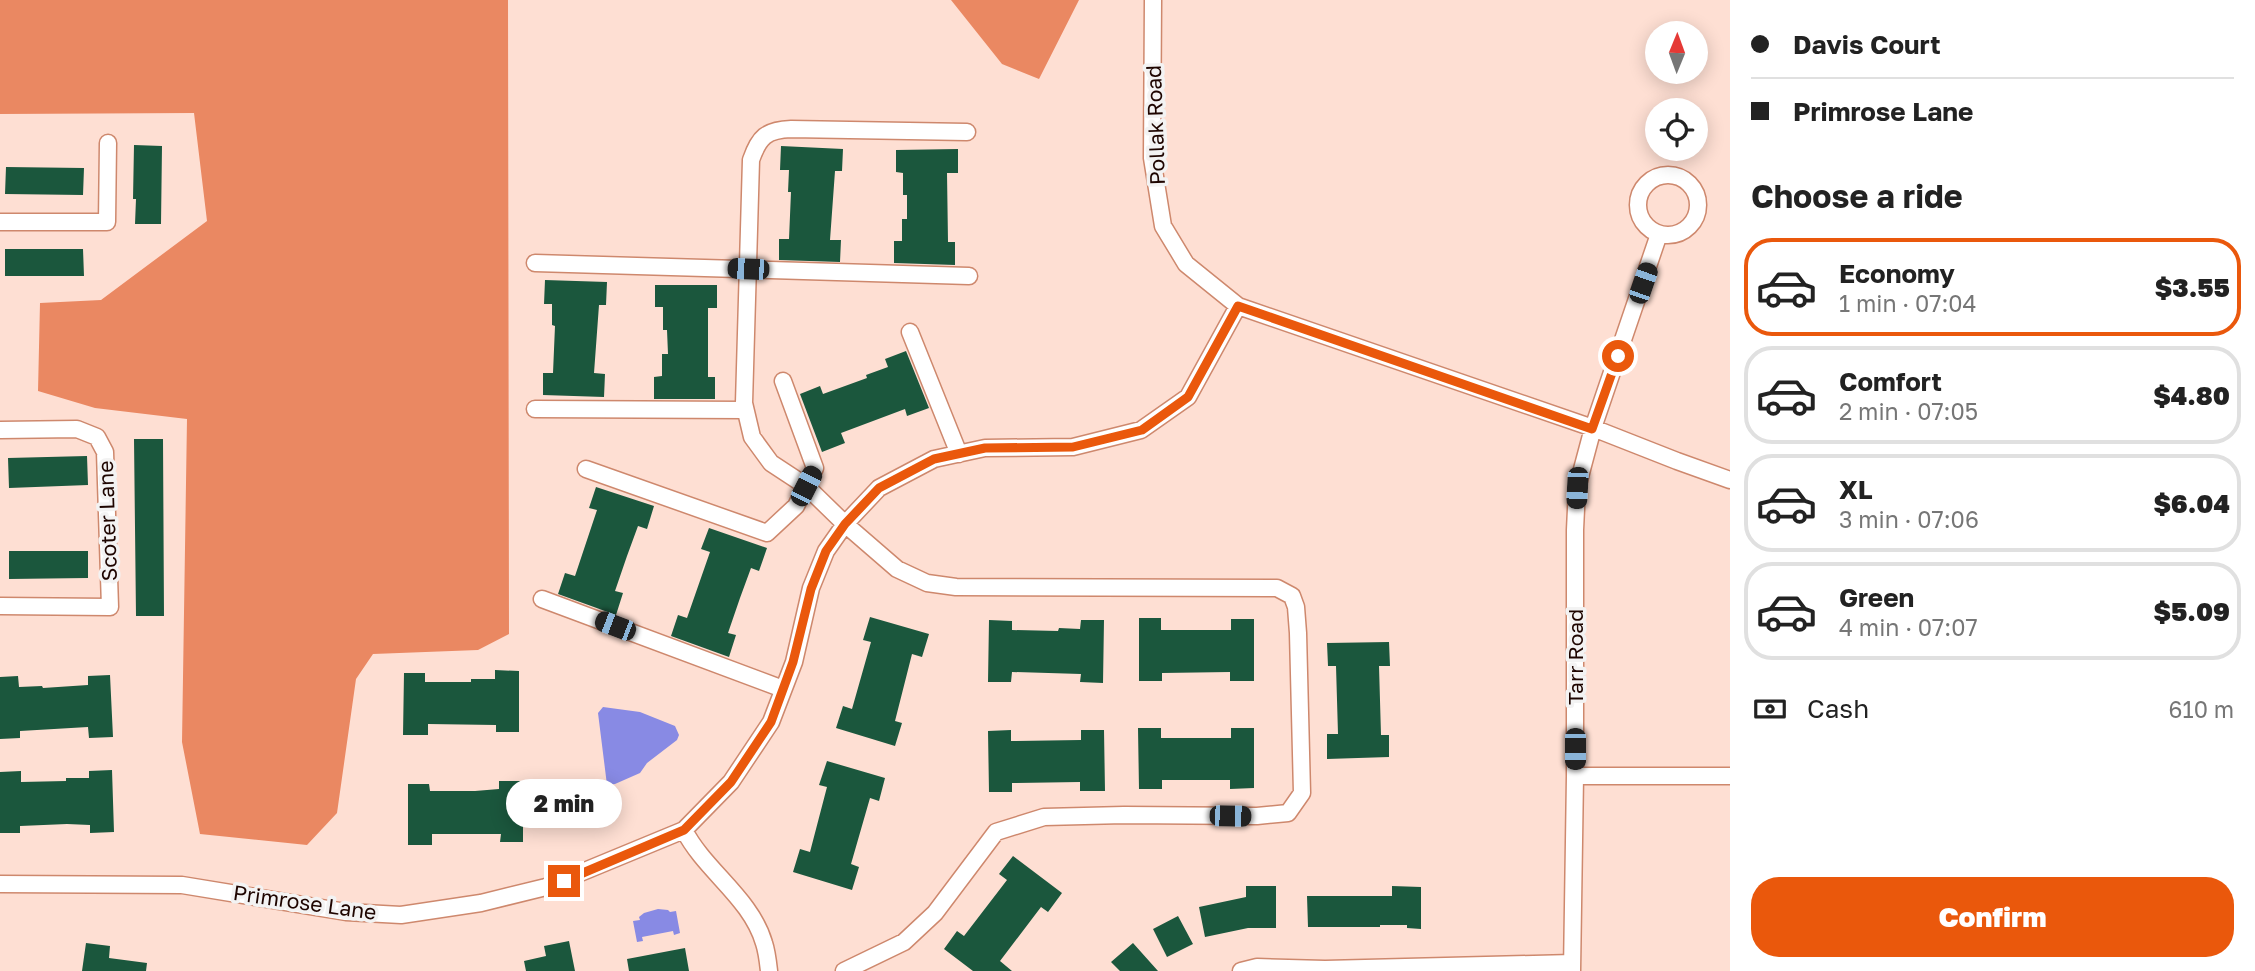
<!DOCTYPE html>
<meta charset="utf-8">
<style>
body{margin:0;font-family:"Golos Text",sans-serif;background:#f2f2f2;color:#222;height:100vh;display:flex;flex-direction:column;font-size:26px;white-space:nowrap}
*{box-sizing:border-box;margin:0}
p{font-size:23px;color:#767676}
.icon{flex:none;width:38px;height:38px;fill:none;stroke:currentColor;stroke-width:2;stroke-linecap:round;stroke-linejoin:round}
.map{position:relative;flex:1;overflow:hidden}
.drawer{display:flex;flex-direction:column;background:#fff;width:525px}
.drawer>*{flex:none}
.top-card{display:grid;align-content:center;height:154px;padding:0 21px;background:#fff}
.needle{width:46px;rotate:1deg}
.buttons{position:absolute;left:1645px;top:21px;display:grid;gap:14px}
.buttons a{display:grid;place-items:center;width:63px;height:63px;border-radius:50%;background:#fff;box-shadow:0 4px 18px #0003;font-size:35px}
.end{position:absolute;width:32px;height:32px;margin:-16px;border:9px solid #ea580c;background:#fff;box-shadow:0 0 0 4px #fff}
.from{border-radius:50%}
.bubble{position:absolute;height:49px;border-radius:24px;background:#fff;box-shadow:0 4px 18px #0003;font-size:23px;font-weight:800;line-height:49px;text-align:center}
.car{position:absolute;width:21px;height:42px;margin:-21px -10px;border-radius:9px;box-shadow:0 0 5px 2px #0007;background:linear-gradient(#222 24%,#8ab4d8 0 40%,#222 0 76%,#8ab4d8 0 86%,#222 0)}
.top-card b{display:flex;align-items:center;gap:24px;height:66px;font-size:26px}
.top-card b+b{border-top:2px solid #e0e0e0}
.top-card i{width:18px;height:18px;background:#222}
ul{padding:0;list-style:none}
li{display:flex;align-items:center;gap:21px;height:98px;margin:0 14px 10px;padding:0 7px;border:4px solid #e0e0e0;border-radius:28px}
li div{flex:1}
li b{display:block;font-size:26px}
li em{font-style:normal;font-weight:800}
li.active{border-color:#ea580c}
li>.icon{width:63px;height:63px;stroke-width:1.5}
h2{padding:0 21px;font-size:32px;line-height:84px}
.pay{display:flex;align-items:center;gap:18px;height:77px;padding:0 21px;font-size:26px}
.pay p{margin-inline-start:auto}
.action{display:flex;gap:14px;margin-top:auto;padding:14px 21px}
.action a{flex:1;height:80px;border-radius:28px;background:#ea580c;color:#fff;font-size:28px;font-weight:800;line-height:80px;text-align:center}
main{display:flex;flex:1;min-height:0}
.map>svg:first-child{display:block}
.forest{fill:#ea8862}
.water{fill:#888ae4}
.building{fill:#1b573d}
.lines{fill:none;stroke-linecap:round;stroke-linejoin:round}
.minor-casing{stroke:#ce886d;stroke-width:19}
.minor{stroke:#fff;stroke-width:16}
.route{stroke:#ea580c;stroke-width:9}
.labels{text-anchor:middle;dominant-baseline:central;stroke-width:7;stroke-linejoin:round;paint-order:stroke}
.street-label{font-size:21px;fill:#1e0500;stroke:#f3f3f3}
</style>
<main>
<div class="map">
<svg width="1730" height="971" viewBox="0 0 1730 971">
<rect width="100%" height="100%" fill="#fedfd3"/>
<path class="forest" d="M0 0H508L509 634 478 650 373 654 356 679 337 813 307 845 200 834 182 742 187 419 95 408 38 391 40 303 101 300 207 221 194 113 0 114Z
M951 0H1079L1039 79 1002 64Z"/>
<path class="water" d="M603 707 640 712 675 726 679 735 677 740 647 763 640 773 615 784 607 785 598 713Z
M658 909 668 910 670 912 676 911 680 933 674 935 673 931 642 937 643 941 637 942 633 921 640 920 639 917 644 913Z"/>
<path class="building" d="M134 145 162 146 161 224H135L136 199H133Z
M781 146 843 149 842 171H835L830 240H841L840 262 779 260V239H789L791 192H788L789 170H780Z
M958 149V173H947L948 242H955V265L894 263V241H902V219H907V195H903V173L896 172V150Z
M6 167 84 168 83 195 5 194Z
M5 249H83L84 276H5Z
M545 280 607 282 606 305H599L594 373 605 374 604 397 543 395V373H553L555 326 552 325V304H544Z
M655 285H717V308H708V377H715V399H654V377L662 376V354H668L667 330H663V307H655Z
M906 351 929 408 907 416 905 409 841 433 845 443 822 452 800 394 820 386 823 394 867 378 866 375 888 367 885 359Z
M134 439H163L164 616H136Z
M87 456 88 485 9 488 8 458Z
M596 487 654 506 647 529 638 526 627 556 615 591 623 593 616 615 558 594 565 573 575 576 597 510 589 508Z
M709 528 767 548 759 571 751 568 740 598 728 633 736 635 729 657 671 636 678 615 687 618 710 552 701 549Z
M9 551H88V578L9 579Z
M870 617 929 634 922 657 912 654 895 721 902 723 895 746 836 728 843 706 852 709 871 642 863 640Z
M1139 618H1161V630H1231V619H1254V681H1230V672L1162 673V681H1139Z
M989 620 1012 621V630L1058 631 1059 628 1080 629 1081 620H1104L1103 683 1080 682 1081 674 1012 672 1011 682H988Z
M1389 642 1390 666H1379L1381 735H1389V757L1327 759V734H1338L1336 666H1328L1327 643Z
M495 670 519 671V732H496V725L428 724V735H403L404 673H425V682H471V679H495Z
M110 675 113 737 89 738 88 727 20 731V738L0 739V677L18 676 19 687 42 686 43 688 88 685V676Z
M1138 728H1161V738H1231V728H1254V788L1230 789V780H1162V789H1139Z
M1011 730V741L1081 740V730H1104L1105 791H1080V782L1012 783V792H989L988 731Z
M827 761 885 778 879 801 870 798 851 864 859 867 852 890 793 872 800 849 810 852 827 787 819 785Z
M112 770 114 832 90 833V825L67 824 20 826V833H0V772L21 771V782L66 781V778H89V771Z
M499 781H523V842H500L501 834H432V845H408V784H429L430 791H475L499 789Z
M1013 856 1062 893 1048 912 1041 907 1000 961 1012 971H973L944 949 957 931 964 936 1007 880 999 874Z
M1246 886H1276V928H1248L1205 937 1199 907 1246 897Z
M1392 886 1421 887V929L1407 928V925H1380V927H1308L1307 896H1392Z
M1178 916 1193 944 1167 957 1153 929Z
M569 941 575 971H526L524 961 546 956 544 946Z
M86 943 110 946 109 958 147 963 146 971H82Z
M1133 943 1158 971H1120L1111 962Z
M685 948 689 971H629L627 959Z"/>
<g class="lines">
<defs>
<path id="minor" d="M1153 0 1152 158 1163 226 1186 264 1238 306 1593 428 1677 461 1730 480
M1638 205a30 30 0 1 1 60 0a30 30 0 1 1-60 0Z
M0 222H107L108 143
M535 263 969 276
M910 332 959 454
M535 409 745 410
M0 430 77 429 97 437 105 452 110 607 0 606
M586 469 767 533 796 506 815 468 783 381
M542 599 783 689
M1575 776H1730
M684 830C705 871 751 898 764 943 767 952 768 962 769 971
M0 884 182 885 346 912 401 915 481 903 546 887 684 830 731 782 771 722 794 662 811 588 826 551 845 524 879 488 934 459 985 448 1073 447 1141 430 1188 397 1238 306
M844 971 904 942 935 913 996 832 1044 817 1124 815 1257 816 1288 813 1302 793 1298 633 1296 607 1292 596 1277 588 956 587 927 583 897 569 845 524 806 486 771 463 752 437 744 403 751 160C759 137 766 130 791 129L967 132
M1241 971 1257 967 1325 969 1572 963
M1572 971 1575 776V530L1577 488 1593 428 1659 234"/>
</defs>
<use href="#minor" class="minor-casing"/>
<use href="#minor" class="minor"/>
</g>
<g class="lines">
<path class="route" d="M564 881 684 830 731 782 771 722 793 662 811 589 826 551 845 524 879 488 934 459 985 448 1073 447 1142 430 1188 397 1238 306 1592 429 1618 356"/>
</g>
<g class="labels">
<g class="street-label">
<text transform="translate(1155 125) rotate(-92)">Pollak Road</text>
<text transform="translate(107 521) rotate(-92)">Scoter Lane</text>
<text transform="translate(1575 657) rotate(-90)">Tarr Road</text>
<text transform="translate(305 902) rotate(8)">Primrose Lane</text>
</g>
</g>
</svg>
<div class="buttons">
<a><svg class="needle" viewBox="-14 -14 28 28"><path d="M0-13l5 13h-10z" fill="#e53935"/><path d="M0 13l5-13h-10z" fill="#767676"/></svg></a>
<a><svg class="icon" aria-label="locate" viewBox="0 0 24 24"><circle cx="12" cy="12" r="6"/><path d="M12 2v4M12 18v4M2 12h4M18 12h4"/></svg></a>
</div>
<i class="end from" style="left:1618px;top:356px"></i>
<i class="end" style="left:564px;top:881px"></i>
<div class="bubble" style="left:506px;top:779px;width:116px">2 min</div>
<i class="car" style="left:748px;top:269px;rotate:272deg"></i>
<i class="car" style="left:1643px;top:283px;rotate:19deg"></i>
<i class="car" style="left:806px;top:486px;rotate:27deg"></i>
<i class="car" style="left:1577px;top:488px;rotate:183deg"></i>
<i class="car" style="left:615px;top:626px;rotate:291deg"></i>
<i class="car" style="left:1575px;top:749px;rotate:180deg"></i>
<i class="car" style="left:1230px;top:816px;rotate:91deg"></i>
</div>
<section class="drawer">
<div class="top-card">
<b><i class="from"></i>Davis Court</b>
<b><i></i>Primrose Lane</b>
</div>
<h2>Choose a ride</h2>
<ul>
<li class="active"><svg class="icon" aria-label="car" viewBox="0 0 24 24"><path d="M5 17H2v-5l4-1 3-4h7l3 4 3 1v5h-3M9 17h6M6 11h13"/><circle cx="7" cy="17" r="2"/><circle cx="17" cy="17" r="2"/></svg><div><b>Economy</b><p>1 min · 07:04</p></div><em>$3.55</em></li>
<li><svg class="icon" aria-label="car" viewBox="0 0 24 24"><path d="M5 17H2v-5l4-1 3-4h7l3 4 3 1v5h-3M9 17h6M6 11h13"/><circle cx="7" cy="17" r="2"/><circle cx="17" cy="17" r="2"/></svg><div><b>Comfort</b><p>2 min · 07:05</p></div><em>$4.80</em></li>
<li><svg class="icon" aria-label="car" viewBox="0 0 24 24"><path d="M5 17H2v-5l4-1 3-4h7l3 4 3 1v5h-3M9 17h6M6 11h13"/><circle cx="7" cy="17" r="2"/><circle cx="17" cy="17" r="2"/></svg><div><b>XL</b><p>3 min · 07:06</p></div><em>$6.04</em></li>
<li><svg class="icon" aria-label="car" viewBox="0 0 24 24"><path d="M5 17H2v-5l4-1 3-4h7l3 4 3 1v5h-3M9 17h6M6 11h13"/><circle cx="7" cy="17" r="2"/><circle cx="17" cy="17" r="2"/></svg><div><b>Green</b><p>4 min · 07:07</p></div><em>$5.09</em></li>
</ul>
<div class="pay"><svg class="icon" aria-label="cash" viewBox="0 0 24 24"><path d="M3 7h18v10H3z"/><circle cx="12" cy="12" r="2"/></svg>Cash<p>610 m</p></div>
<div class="action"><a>Confirm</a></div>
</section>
</main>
